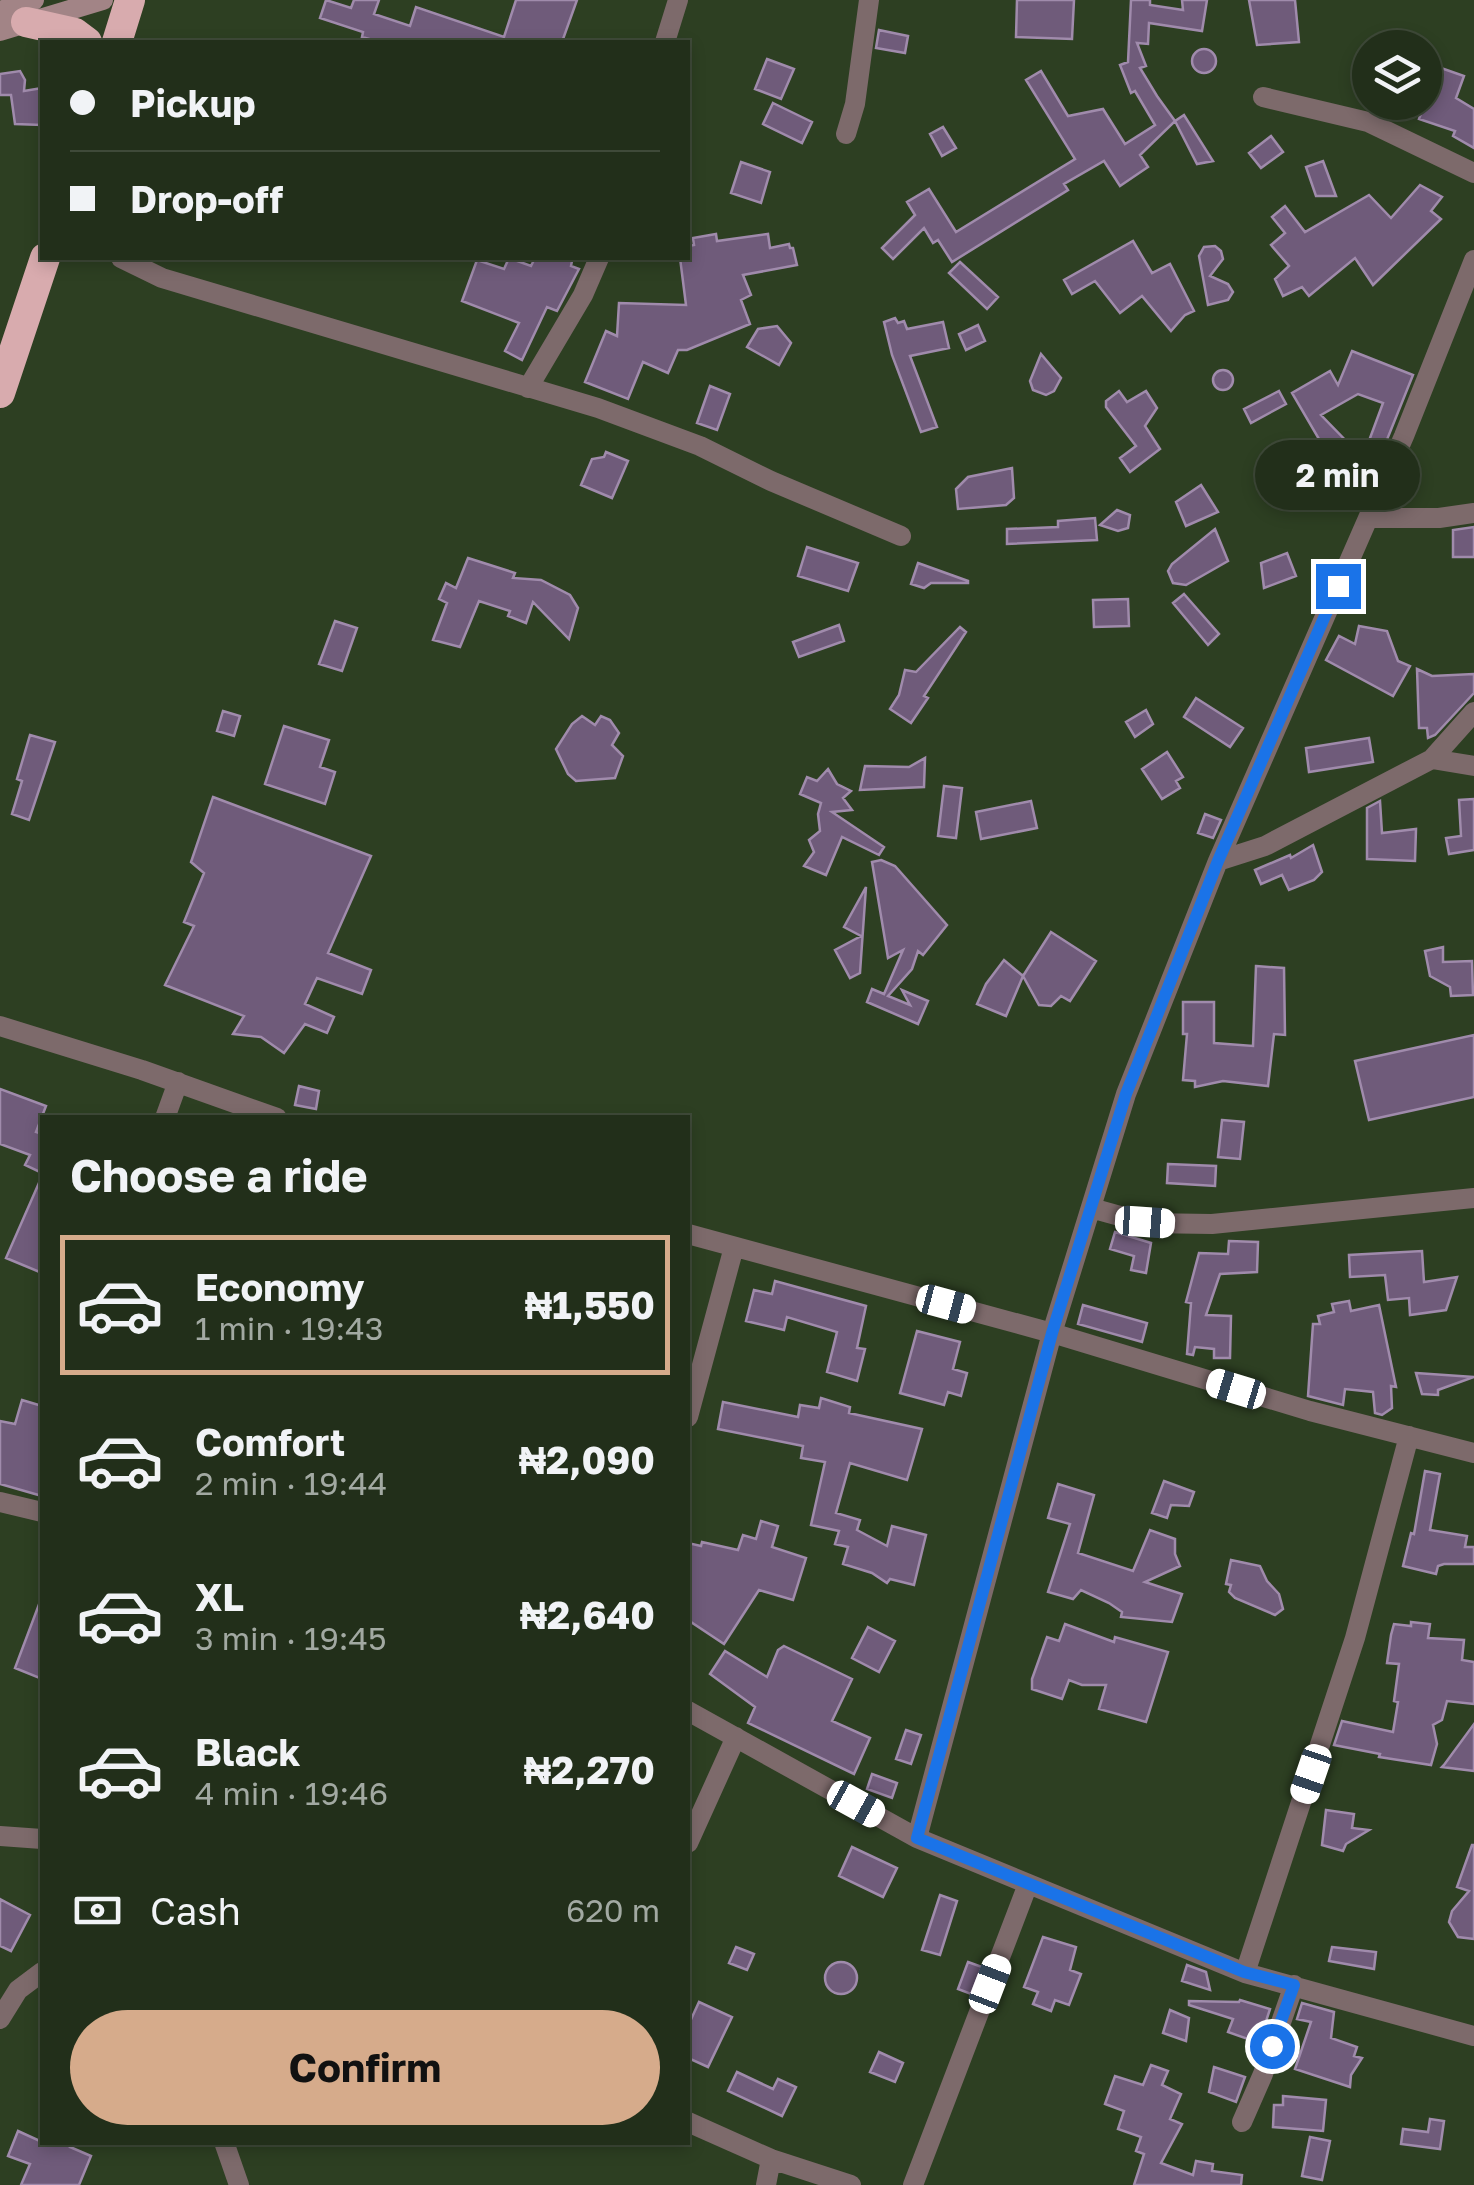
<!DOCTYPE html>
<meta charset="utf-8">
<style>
body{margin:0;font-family:"Golos Text",sans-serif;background:#2e3b27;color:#f1f3f6;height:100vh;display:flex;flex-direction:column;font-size:38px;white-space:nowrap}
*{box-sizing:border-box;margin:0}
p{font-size:32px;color:#a2a9a2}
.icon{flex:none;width:55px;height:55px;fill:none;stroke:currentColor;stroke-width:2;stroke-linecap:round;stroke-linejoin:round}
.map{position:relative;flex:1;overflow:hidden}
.drawer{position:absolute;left:40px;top:1115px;width:650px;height:1030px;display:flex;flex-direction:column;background:#222f1a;border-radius:0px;box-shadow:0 5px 15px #0003,0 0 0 2px #3f4a39}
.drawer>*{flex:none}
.hud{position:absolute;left:40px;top:40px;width:650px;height:220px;border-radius:0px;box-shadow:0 5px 15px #0003,0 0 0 2px #3f4a39;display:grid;align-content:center;height:220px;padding:0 30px;background:#222f1a}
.fabs{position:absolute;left:1352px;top:30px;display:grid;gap:20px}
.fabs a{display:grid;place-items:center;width:90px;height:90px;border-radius:50%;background:#222f1a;box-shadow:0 5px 15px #0003,0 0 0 2px #3f4a39;font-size:50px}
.end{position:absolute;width:45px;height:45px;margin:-22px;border:12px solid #1a73e8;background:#fff;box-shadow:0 0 0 5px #fff}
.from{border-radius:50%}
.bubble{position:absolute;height:70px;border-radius:35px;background:#222f1a;box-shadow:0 5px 15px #0003,0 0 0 2px #3f4a39;font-size:32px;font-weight:700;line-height:70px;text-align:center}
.car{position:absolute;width:30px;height:60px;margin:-30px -15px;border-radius:12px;box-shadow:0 0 8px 2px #0007;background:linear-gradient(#fff 24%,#345 0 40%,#fff 0 76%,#345 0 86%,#fff 0)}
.hud b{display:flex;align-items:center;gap:35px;height:95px;font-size:38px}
.hud b+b{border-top:2px solid #3f4a39}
.hud i{width:25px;height:25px;background:#f1f3f6}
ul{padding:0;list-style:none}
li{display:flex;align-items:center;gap:30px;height:140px;margin:0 20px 15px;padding:0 10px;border:5px solid transparent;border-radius:0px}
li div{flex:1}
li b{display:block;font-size:38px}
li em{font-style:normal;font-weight:700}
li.selected{border-color:#d6ab8b}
li>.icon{width:90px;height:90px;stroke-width:1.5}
h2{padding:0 30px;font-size:45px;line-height:120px}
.pay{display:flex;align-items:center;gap:25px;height:110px;padding:0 30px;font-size:38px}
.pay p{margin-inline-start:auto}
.cta{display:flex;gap:20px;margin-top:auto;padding:20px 30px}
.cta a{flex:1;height:115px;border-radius:60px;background:#d6ab8b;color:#111;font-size:40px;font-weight:700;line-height:115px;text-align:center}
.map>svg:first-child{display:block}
.building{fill:#6f5b7a;stroke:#a08bac;stroke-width:2.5}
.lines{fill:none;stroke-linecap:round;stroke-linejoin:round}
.street{stroke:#7d6a6b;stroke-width:20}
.secondary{stroke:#a28486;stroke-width:20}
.highway{stroke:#d8abae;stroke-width:30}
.route{stroke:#1a73e8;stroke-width:12}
</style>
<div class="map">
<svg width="1474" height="2185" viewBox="0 0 1474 2185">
<rect width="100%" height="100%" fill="#2d3f22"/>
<path class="building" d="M326 0 351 8 354 0H379L374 14 410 26 416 7 504 37 516 0H577L562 42H380L362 37 363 32 320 18Z
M1017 0H1074L1072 39 1016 37Z
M1131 0H1150V5L1183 10 1182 0H1207L1202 31 1149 23 1148 44 1137 43 1146 66 1140 68 1157 96 1175 121 1184 115 1213 161 1197 164 1175 121 1140 155 1148 167 1120 186 1104 161 1064 184 1068 190 952 262 938 240 933 243 924 228 893 259 882 248 915 215 907 202 929 189 956 232 1075 159 1026 80 1041 71 1068 116 1103 109 1125 144 1155 125 1135 91 1131 93 1120 65 1128 62Z
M1249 0H1295L1299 42 1257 45Z
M879 30 908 36 905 53 876 48Z
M1192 61a12 12 0 1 1 24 0a12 12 0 1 1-24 0Z
M767 59 794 69 781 99 755 89Z
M1441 68 1464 76 1456 98 1474 109V148L1453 136 1455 131 1419 119 1435 75Z
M20 71 25 80 24 91 42 88V125L15 124 11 95H0V74Z
M773 103 812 122 802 143 763 124Z
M943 127 956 148 942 156 930 134Z
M1271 136 1283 152 1261 168 1249 153Z
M1323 161 1336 196H1316L1306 167Z
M741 162 770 172 761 203 731 193Z
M1420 185 1442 197 1431 211 1441 219 1373 285 1355 258 1309 296 1302 287 1283 296 1275 279 1289 266 1271 245 1285 233 1272 217 1285 206 1305 232 1369 195 1391 218Z
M716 234 717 241 768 234 770 248 789 244 790 248H793L797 265 743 275 751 295 741 300 750 324 687 350H678L668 373 643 362 628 399 585 382 606 331 617 336 619 303 686 305 680 258H688V246L694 245 693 238Z
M1133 241 1152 273 1170 264 1194 311 1185 315 1171 331 1142 296 1120 313 1095 281 1072 294 1064 280Z
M1215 246 1221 251 1223 259 1210 276 1228 284 1233 292 1228 300 1208 305 1199 256 1204 247Z
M509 258 531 266 535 258H564L572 261 571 266 579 269 557 311 547 307 522 360 505 351 519 323 462 301 477 260 504 269Z
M960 262 998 297 987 309 949 273Z
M895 318 898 323 904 321 907 329 943 322 949 348 910 356 937 427 921 432 892 355 884 322Z
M978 325 985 341 966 350 959 334Z
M777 326 791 343 779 365 747 347 758 329Z
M1352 351 1413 375 1378 462 1363 457 1383 403 1358 394 1321 415 1356 451 1334 457 1323 446 1292 393 1330 371 1338 385Z
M1041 354 1061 378 1054 391 1046 395 1033 390 1030 381Z
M1213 380a10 10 0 1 1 20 0a10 10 0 1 1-20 0Z
M710 386 730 394 717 430 697 423Z
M1119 391 1127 402 1146 391 1157 408 1145 426 1160 449 1130 472 1120 458 1136 446 1106 407V401Z
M1279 391 1286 404 1251 423 1244 409Z
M606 452 628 461 612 498 581 485 592 459 604 457Z
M1012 468 1014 498 1006 505 958 509 956 489 968 477Z
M1333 474 1339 489 1297 506 1291 491Z
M1201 485 1218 512 1186 526 1176 502Z
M1117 510 1130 515 1128 528 1118 531 1100 525Z
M1095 518 1097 540 1007 544V529L1058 527V521Z
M1474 527V557H1453V530Z
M1215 529 1228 561 1186 585 1173 583 1168 571 1172 564Z
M807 547 858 563 848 591 798 576Z
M1287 553 1296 576 1264 588 1261 563Z
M468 558 515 573 513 578 541 580 570 595 578 608 569 639 533 602 526 623 508 616 510 611 479 601 460 647 433 640 447 603 439 599 446 583 456 588Z
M918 563 968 581V583H931L924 588 911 584Z
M1184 594 1219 634 1208 645 1173 603Z
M1128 599 1129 626 1094 627 1093 600Z
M335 621 357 628 342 671 319 664Z
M839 625 844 641 799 657 793 642Z
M1359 626 1387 631 1398 661 1410 666 1393 696 1326 660 1339 636 1355 644Z
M960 627 966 632 924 696 928 698 911 723 890 709 899 695 905 670 916 672Z
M1417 669 1432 676 1474 674V693L1435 735 1428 738 1427 728H1419Z
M1196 698 1243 728 1230 747 1184 717Z
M1146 710 1153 724 1135 737 1126 722Z
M223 711 240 716 234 736 217 731Z
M582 716 595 725 601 716 610 720 619 733 612 745 623 756 615 778 576 781 568 774 556 749 572 724Z
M284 726 329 740 320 767 335 772 325 804 265 784Z
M30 735 55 742 29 820 12 814 22 781 17 779Z
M1369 738 1373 762 1309 772 1306 748Z
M1167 752 1183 777 1176 781 1180 788 1162 799 1142 769Z
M925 758 924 787 860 790 865 766 909 767Z
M828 769 837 784 851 791 843 798 852 810 832 812 884 847 879 855 842 837 826 875 804 866 814 852 809 840 820 831 818 814 821 803 800 794 807 777 817 781Z
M944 786 962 788 956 838 938 836Z
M213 797 371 856 328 953 371 970 362 994 317 978 305 1004 334 1017 327 1033 305 1024 284 1053 261 1037 233 1034 244 1016 165 985 194 926 184 922 204 873 191 862Z
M1474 799V850L1449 854 1446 838 1461 836 1459 800Z
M1031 801 1037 828 981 839 976 812Z
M1380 801 1382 833 1416 829 1415 861 1367 859V808Z
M1205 814 1221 820 1213 838 1198 833Z
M1313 845 1322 872 1314 880 1289 890 1282 875 1261 884 1255 870 1290 855 1291 858Z
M881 860 895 866 947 925 923 955 918 951 912 969 888 996 910 1005 902 990 928 1001 918 1024 867 1002 872 989 884 994 903 950 888 958 872 862Z
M866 887 860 973 850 978 835 950 861 936 844 927Z
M1051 932 1096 961 1070 1001 1061 996 1051 1006 1039 1005 1023 976 1006 1016 977 1004 986 984 1004 960 1023 976Z
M1443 947V962L1472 961 1473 995 1451 996 1450 987 1430 976 1425 951Z
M1256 966 1284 968 1285 1035 1274 1034 1268 1086 1223 1081 1195 1087V1081L1183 1080 1187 1034H1183V1002H1214V1043L1253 1046Z
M1474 1035V1097L1369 1120 1355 1061Z
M299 1086 319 1091 316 1109 295 1105Z
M0 1089 46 1106 36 1132 39 1133 42 1124V1173L25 1165 30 1155 0 1144Z
M1222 1120 1244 1122 1240 1159 1218 1157Z
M1168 1164 1216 1166 1215 1186 1167 1183Z
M42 1176V1273L6 1258Z
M1115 1232 1151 1243 1146 1273 1131 1270 1134 1256 1110 1249Z
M1229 1241 1258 1242 1257 1272 1220 1274 1206 1315 1231 1316 1230 1358H1214V1349L1195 1347 1193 1355 1187 1354 1191 1303 1186 1302 1199 1253 1228 1254Z
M1422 1251 1424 1282 1457 1277 1446 1310 1410 1315 1409 1298 1388 1300 1385 1275 1350 1277 1349 1255Z
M775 1281 866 1306 857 1348 865 1349 857 1381 827 1372 837 1332 787 1317 784 1330 746 1321 754 1290 772 1294Z
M1349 1301 1351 1311 1379 1305 1396 1387 1391 1386 1392 1408 1382 1415 1375 1413 1373 1392 1345 1389 1343 1405 1308 1396 1313 1324H1320L1318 1316 1334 1312 1332 1304Z
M1083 1305 1147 1323 1142 1342 1078 1324Z
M917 1331 960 1342 953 1369 967 1373 961 1396 948 1392 944 1405 900 1393Z
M1416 1373 1474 1377 1438 1390V1395L1422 1394Z
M821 1398 850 1407 849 1413 922 1429 907 1480 850 1463 836 1513 860 1520 857 1530 887 1546 892 1526 926 1535 914 1585 890 1579 887 1583 872 1573 843 1564 848 1547 835 1544 839 1531 811 1525 825 1462 801 1458 803 1446 718 1429 723 1402 798 1417 800 1405 819 1408Z
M22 1400 42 1406V1496L0 1484V1421L15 1424Z
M1425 1471 1440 1474 1430 1530 1467 1536 1465 1547H1474V1564H1444L1438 1566 1436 1574 1403 1566 1411 1533 1414 1534Z
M1164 1481 1194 1492 1189 1506 1171 1505 1167 1518 1152 1513Z
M1058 1484 1094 1495 1078 1553 1133 1571 1150 1530 1175 1539V1554L1180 1566 1145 1582 1182 1594 1172 1622 1121 1617 1122 1612 1109 1603 1081 1590 1073 1599 1048 1592 1070 1524 1048 1518Z
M761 1521 778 1526 772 1547 806 1558 793 1600 759 1590 724 1644 688 1620V1543L701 1546 702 1542 738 1550 743 1535 756 1539Z
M1231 1560 1260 1566 1267 1581 1279 1594 1283 1609 1275 1615 1235 1598 1229 1592 1231 1585 1226 1584Z
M41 1599H42V1679L15 1668Z
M1411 1622 1430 1624 1428 1638 1464 1640 1462 1660 1474 1662V1704L1447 1701 1442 1720 1433 1725 1437 1744 1431 1765 1379 1757 1380 1754 1334 1745 1342 1721 1393 1732 1398 1702 1394 1701 1399 1664 1387 1663 1391 1635 1394 1624 1411 1626Z
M1065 1624 1114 1642 1115 1637 1168 1652 1146 1722 1099 1709 1106 1685H1082L1069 1680 1062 1699 1032 1689V1679L1047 1637 1059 1641Z
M868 1627 895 1641 879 1672 852 1658Z
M784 1646 852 1679 832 1721 870 1738 854 1774 748 1723 755 1707 710 1674 725 1651 767 1677 778 1650Z
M1474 1724V1771L1442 1767 1444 1765Z
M906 1730 921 1735 911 1764 896 1759Z
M872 1774 897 1783 892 1798 867 1789Z
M1326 1810 1354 1814 1352 1828 1369 1830 1346 1844 1343 1851 1322 1845Z
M1472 1845H1474V1939L1458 1937 1449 1922 1452 1911 1469 1891 1457 1887Z
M852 1847 897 1868 883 1897 839 1876Z
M940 1895 957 1901 940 1955 922 1950Z
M0 1899 30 1915 11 1951 0 1946Z
M1043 1937 1076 1947 1070 1970 1081 1974 1069 2005 1055 2000 1051 2011 1033 2004 1038 1992 1024 1987Z
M736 1947 754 1954 747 1970 729 1963Z
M1332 1947 1376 1952 1374 1969 1329 1961Z
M968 1962 982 1967 971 1994 958 1989Z
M825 1978a16 16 0 1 1 32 0a16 16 0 1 1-32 0Z
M1187 1965 1206 1972 1210 1990 1182 1981Z
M1240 2000 1270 2009 1259 2043 1228 2032 1233 2019 1189 2005V2001L1239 2002Z
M699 2002 732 2017 708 2067 688 2058V2026Z
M1302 2003 1334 2012 1331 2038 1357 2047 1354 2056 1362 2058 1351 2075 1350 2087 1295 2069 1311 2022 1297 2019Z
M1170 2010 1189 2018 1186 2041 1163 2033Z
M879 2052 903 2063 895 2082 870 2072Z
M1151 2065 1168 2071 1162 2085 1181 2094 1170 2119 1182 2124 1161 2163 1193 2175 1196 2161 1213 2164 1212 2171 1242 2175 1241 2185H1134L1144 2154 1136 2151 1141 2137 1118 2129 1124 2111 1105 2104 1115 2076 1143 2085Z
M1214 2067 1245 2077 1236 2102 1209 2092Z
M737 2072 773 2089 778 2079 796 2087 782 2116 728 2091Z
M1283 2096 1326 2100 1323 2131 1273 2127 1274 2105H1283Z
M1430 2119 1444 2121 1440 2149 1401 2144 1403 2129 1428 2132Z
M18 2131 42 2142H72L70 2147 91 2156 79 2185H21L30 2164 8 2156Z
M1310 2137 1330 2141 1322 2180 1302 2176Z"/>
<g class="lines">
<path class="street" d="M665 42 678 0
M1263 97 1368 122 1474 173
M846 134 855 104 869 0
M121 258 162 278 598 408 700 446 771 481 901 536
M528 388 583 295 599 258
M1368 518H1439L1474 513
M1432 759 1474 766
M1218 861 1265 846 1432 759 1474 712
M0 1026 142 1070 277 1118
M165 1118 178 1082
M1091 1208 1145 1223 1212 1224 1474 1198
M688 1234 1052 1333 1310 1411 1474 1453
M688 1417 734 1247
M0 1502 42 1512
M688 1711 917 1838 1245 1973 1474 2036
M0 1836 42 1839
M917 1838 1052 1333 1126 1094 1218 861 1404 436 1474 260
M688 1843 736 1737
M1245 1973 1355 1638 1409 1436
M0 2019 18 1990 42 1972
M688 2122 771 2159 851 2185
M1242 2122 1263 2074 1294 1985
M224 2142 239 2185
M766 2185 771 2159
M913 2185 1028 1884"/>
<path class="secondary" d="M0 11 34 0
M0 31 103 0"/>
<path class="highway" d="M26 22 75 33 87 42
M117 42 130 0
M0 393 45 258"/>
</g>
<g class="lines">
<path class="route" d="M1272 2046 1294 1985 1244 1972 917 1838 1052 1333 1126 1094 1218 861 1338 586"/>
</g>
</svg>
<div class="fabs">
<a><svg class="icon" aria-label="layers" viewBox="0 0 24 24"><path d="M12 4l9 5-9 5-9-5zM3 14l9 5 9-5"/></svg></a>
</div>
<i class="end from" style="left:1272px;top:2046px"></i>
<i class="end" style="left:1338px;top:586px"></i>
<div class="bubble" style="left:1255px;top:440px;width:165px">2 min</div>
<i class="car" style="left:1145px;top:1222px;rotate:94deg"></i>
<i class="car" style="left:946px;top:1304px;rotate:105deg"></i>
<i class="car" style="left:1236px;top:1389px;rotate:287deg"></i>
<i class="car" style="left:1311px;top:1774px;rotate:199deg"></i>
<i class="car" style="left:856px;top:1804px;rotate:119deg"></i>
<i class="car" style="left:990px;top:1984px;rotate:21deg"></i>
<div class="hud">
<b><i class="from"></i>Pickup</b>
<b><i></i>Drop-off</b>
</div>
<section class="drawer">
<h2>Choose a ride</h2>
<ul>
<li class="selected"><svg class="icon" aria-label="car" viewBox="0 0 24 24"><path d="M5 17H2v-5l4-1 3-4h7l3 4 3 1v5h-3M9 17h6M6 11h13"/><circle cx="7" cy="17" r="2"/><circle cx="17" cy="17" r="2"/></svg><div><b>Economy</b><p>1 min · 19:43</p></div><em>₦1,550</em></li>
<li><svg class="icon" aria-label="car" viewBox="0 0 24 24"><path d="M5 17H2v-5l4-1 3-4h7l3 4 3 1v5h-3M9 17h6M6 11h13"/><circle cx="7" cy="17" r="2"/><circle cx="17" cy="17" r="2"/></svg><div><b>Comfort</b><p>2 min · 19:44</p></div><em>₦2,090</em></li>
<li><svg class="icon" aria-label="car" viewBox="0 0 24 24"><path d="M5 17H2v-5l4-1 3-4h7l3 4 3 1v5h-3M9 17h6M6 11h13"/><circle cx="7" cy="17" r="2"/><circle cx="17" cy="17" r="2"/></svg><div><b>XL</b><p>3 min · 19:45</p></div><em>₦2,640</em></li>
<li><svg class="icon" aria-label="car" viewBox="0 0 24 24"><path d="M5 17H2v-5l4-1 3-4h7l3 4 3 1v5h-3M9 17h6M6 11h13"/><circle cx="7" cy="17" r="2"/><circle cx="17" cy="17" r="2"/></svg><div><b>Black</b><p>4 min · 19:46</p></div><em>₦2,270</em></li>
</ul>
<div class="pay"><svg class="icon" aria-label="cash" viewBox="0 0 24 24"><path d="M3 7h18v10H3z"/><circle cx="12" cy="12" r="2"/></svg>Cash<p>620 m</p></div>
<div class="cta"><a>Confirm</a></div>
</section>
</div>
